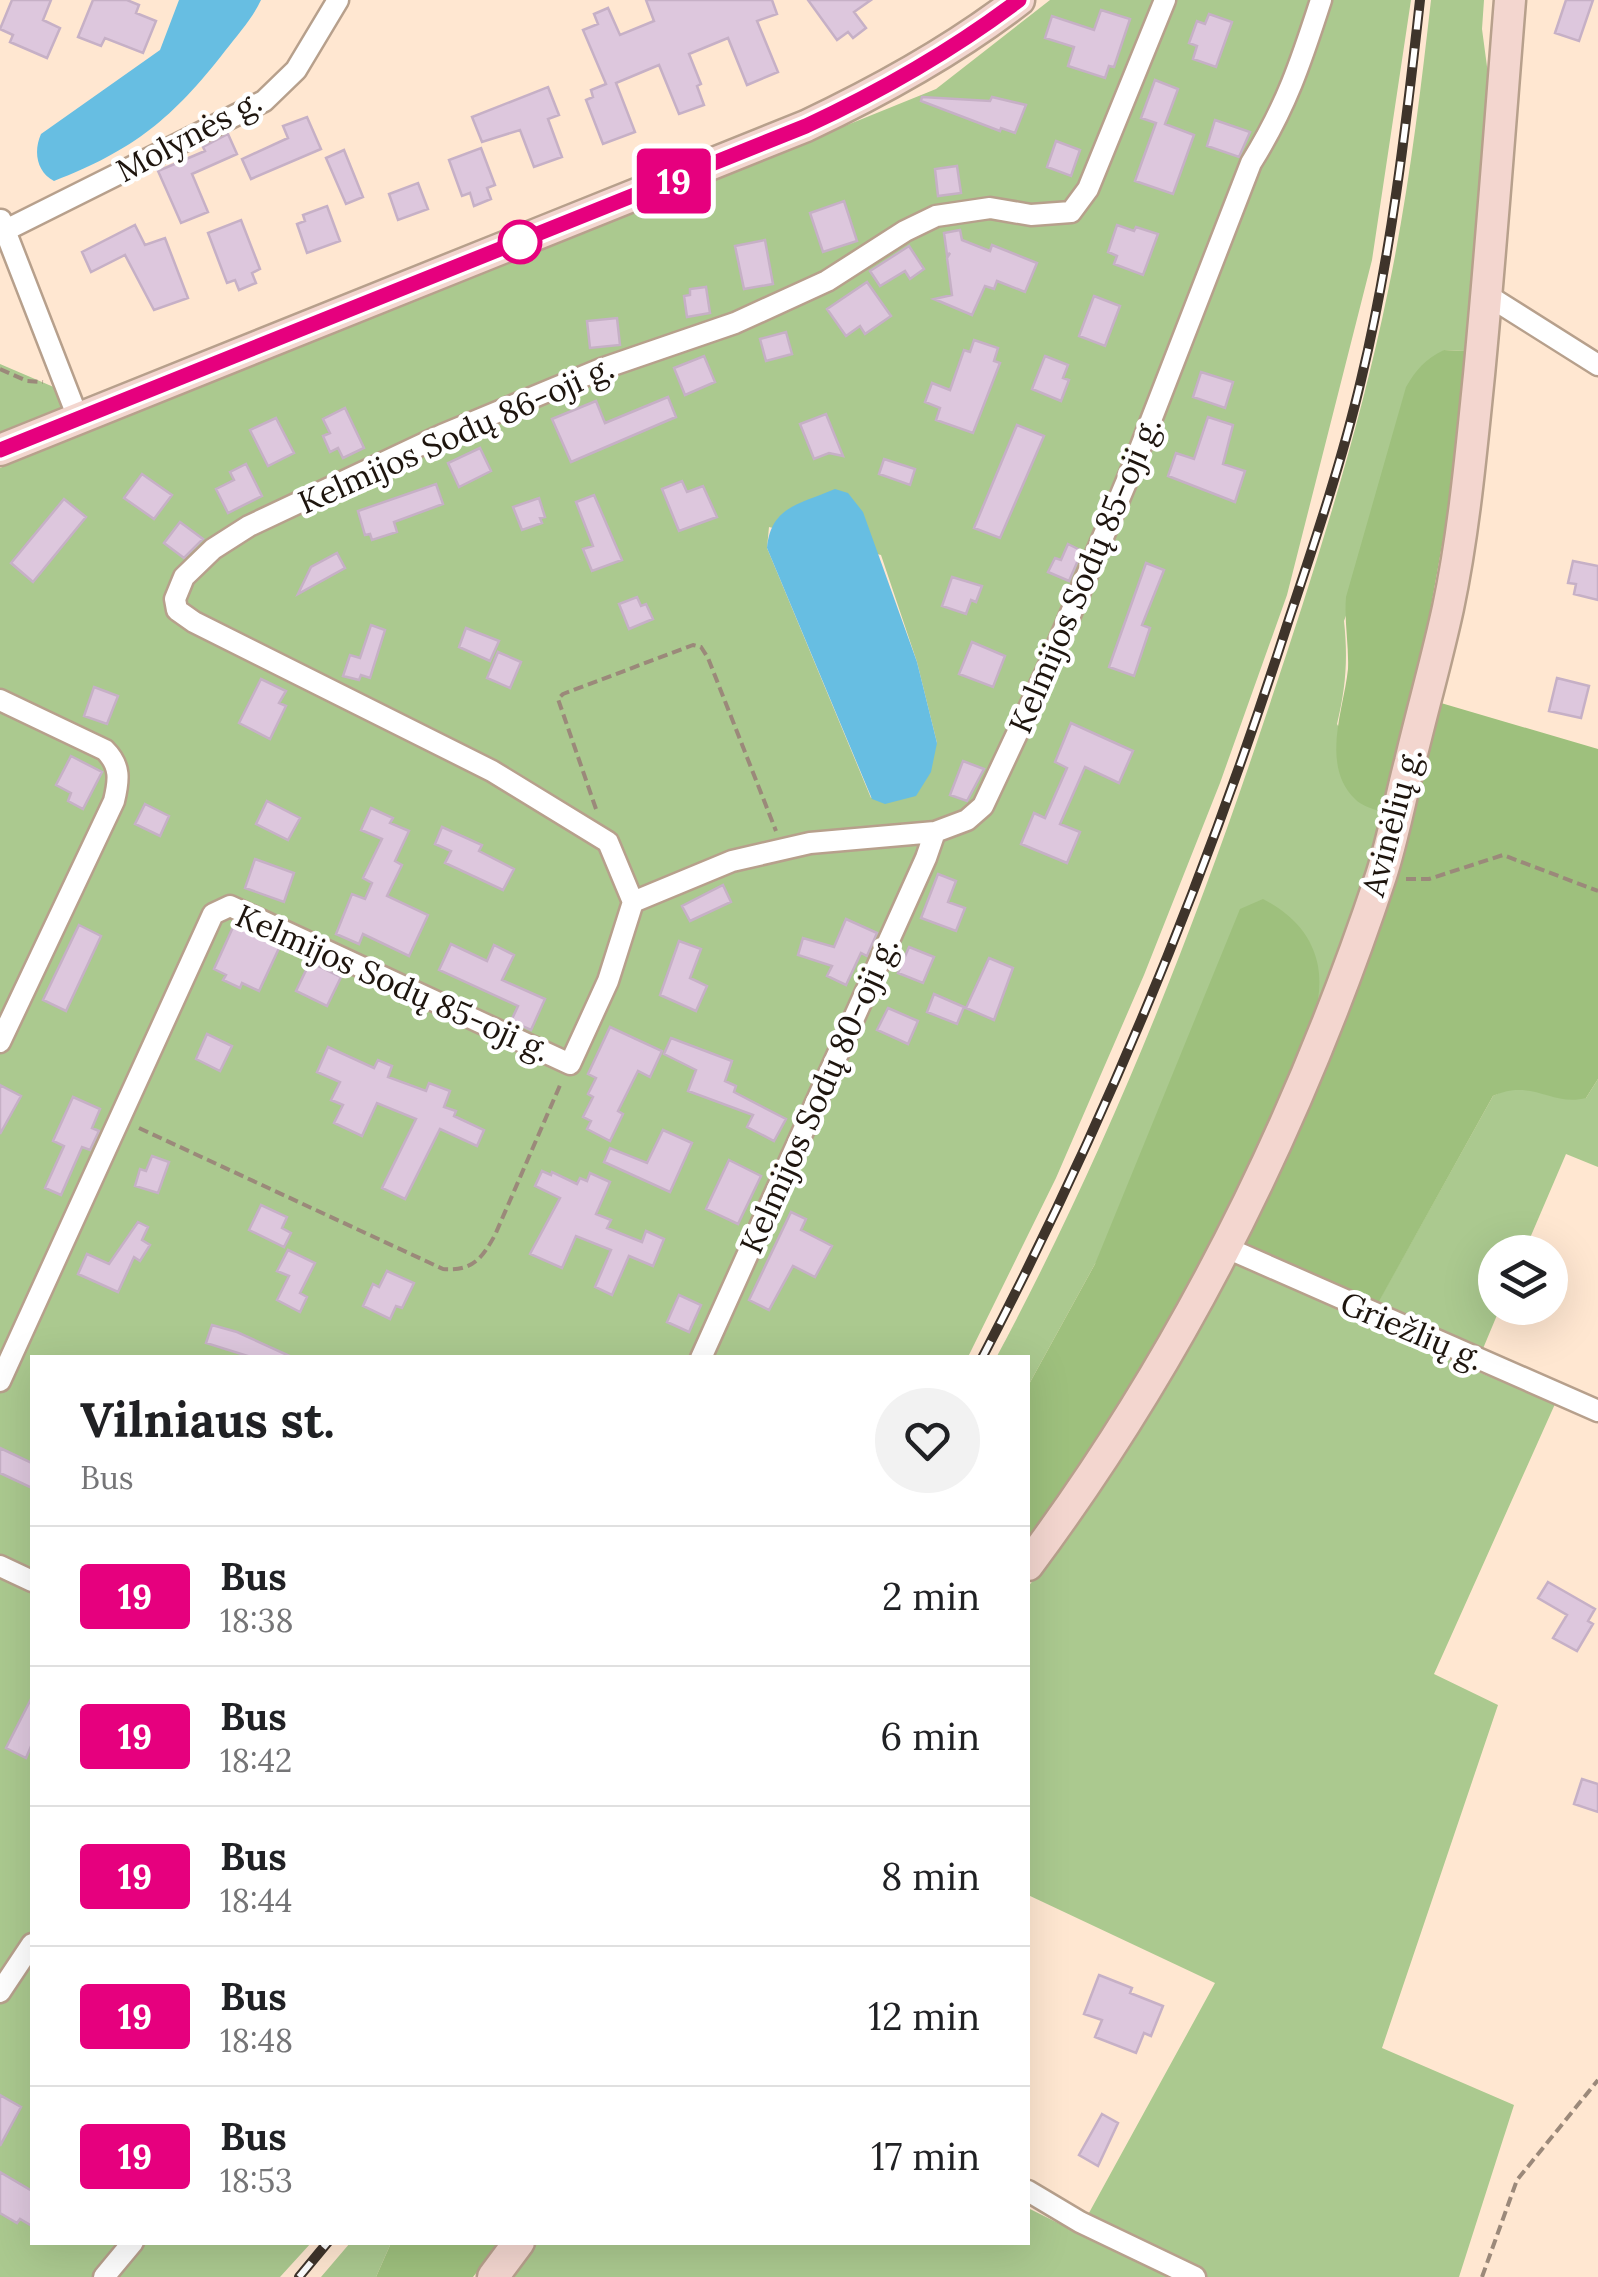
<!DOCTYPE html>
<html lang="en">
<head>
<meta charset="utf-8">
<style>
  :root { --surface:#fff; --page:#f2f2f2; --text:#202124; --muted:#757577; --line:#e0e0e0 }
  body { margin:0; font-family:Lora,serif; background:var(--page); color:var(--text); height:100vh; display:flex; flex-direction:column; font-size:38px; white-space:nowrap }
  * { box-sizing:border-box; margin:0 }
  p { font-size:32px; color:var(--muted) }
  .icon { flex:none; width:55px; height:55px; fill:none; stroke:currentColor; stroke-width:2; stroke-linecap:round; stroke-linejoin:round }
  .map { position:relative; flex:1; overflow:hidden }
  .sheet { position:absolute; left:30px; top:1355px; width:1000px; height:890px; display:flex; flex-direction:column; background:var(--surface); border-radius:0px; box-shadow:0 10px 40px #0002 }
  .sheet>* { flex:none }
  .badge { padding:0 20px; border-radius:8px; font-size:35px; line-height:65px }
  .buttons { position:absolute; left:1478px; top:1235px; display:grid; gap:20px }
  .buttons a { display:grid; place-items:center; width:90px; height:90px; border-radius:50%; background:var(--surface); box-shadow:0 10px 40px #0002; font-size:50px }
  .map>.badge { position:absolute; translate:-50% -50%; box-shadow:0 0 0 5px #fff }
  .round { display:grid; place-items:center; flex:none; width:105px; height:105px; border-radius:52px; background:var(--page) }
  .summary { display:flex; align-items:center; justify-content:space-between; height:170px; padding:0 50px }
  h1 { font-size:48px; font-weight:700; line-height:75px }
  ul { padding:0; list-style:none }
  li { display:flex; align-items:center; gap:30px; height:140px; padding:0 50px; border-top:2px solid var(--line) }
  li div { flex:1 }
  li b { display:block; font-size:38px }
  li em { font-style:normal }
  li .badge { min-width:110px; font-weight:700; text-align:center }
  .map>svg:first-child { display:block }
  .green { fill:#abc98f; fill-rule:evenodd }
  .forest { fill:#9ec07d }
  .water { fill:#67bee2 }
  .building { fill:#ddc7dd; stroke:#c6b0c6; stroke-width:2.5 }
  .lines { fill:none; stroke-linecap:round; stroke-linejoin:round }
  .minor-casing { stroke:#b7a08c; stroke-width:25 }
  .secondary-casing { stroke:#b7a08c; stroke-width:35 }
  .path { stroke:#9b897a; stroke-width:4; stroke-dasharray:10 5; stroke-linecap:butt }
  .minor { stroke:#fff; stroke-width:20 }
  .secondary { stroke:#f3d6cf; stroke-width:30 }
  .rail-casing { stroke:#3f342b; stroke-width:10 }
  .rail { stroke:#fff; stroke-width:6; stroke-dasharray:19; stroke-linecap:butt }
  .line-casing { stroke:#fff; stroke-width:22 }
  .line { stroke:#e6007e; stroke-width:15 }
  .stop-dot { fill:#fff; stroke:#e6007e; stroke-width:5 }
  .labels { text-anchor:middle; stroke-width:9; stroke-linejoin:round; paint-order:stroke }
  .street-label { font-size:32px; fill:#1e150e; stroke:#fff }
</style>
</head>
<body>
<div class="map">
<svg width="1598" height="2277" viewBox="0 0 1598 2277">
  <rect width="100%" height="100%" fill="#ffe7d1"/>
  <path class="green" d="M 1050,0 L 1411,0 L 1372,260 L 1287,595 L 1220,783 L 1144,975 L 1056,1178 L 968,1357 L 32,1358 L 32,2242 L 311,2243 L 280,2277 L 0,2277 L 0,468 L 936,89 ZM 769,527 L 881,555 L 917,662 L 937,743 L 871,798 L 767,548 Z
    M 1431,0 L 1484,0 L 1482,29 L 1490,89 L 1466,351 L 1444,350 L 1344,621 C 1348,658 1346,687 1337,724 L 1383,813 L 1356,909 L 1318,1009 L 1095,1264 L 1028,1386 L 1028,1358 L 996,1358 C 1103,1158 1188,947 1260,733 C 1309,588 1357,442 1388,291 C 1408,196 1420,97 1431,0 Z
    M 0,364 L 84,400 L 0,434 Z
    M 1598,1079 L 1598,1167 L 1566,1154 L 1524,1252 L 1495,1252 L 1495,1308 L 1500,1308 L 1474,1370 L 1555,1404 L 1434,1674 L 1498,1705 L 1382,2048 L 1514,2105 L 1459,2277 L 507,2277 L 533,2243 L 1028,2242 L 1028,2208 L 1078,2233 L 1215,1983 L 1028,1895 L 1028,1587 L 1056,1549 L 1243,1245 L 1377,1304 L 1493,1096 L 1511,1087 L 1586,1098 Z
    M 350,2243 L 391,2243 L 376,2277 L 321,2277 Z"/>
  <path class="forest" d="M 1444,350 L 1466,351 L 1446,523 L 1425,640 L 1383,813 C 1375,809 1361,806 1355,799 C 1320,765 1344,709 1348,669 C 1349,645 1344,622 1346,597 L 1406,387 C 1416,370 1425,359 1444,350 Z
    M 1441,703 L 1598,749 L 1598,1079 L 1586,1098 C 1552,1107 1532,1078 1493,1096 L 1377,1305 L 1243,1245 C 1268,1193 1294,1140 1318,1087 C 1371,963 1407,833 1441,703 Z
    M 1263,899 C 1290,913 1312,934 1318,966 C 1326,1011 1298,1056 1281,1096 C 1214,1253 1129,1407 1028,1545 L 1028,1386 L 1095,1264 L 1240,909 Z
    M 391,2243 L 392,2242 L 500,2243 L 473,2277 L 376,2277 Z"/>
  <path class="water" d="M 179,0 L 261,0 C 252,19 238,34 225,51 C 173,118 134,150 54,181 C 37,172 33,152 41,134 L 160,50 Z
    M 835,489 L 848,493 L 863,512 L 917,662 L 937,743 L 931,772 L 916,796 L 885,804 L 872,799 L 767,548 C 771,506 800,504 835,489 Z"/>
  <path class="building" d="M 12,0 L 51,0 L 43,20 L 60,28 L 47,58 L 10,42 L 13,35 L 0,29 Z
    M 93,0 L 127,0 L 139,5 L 136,13 L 156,21 L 143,53 L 105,38 L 101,46 L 78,37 Z
    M 646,0 L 772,0 L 777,14 L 757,21 L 778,72 L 747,85 L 728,38 L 689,54 L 701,84 L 697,86 L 704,105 L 679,114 L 659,65 L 616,83 L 635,132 L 603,144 L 586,100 L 593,97 L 591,90 L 606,84 L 583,30 L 598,24 L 594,14 L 608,8 L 620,35 L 654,21 Z
    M 808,0 L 871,0 L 854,12 L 866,28 L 853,38 L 848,32 L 837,40 Z
    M 1566,0 L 1593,0 L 1579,41 L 1555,33 Z
    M 1101,10 L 1130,19 L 1114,67 L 1109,66 L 1105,78 L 1068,66 L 1074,47 L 1045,38 L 1052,16 L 1094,30 Z
    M 1209,14 L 1232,22 L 1216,67 L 1193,59 L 1197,46 L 1189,43 L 1197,21 L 1205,24 Z
    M 1155,80 L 1178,89 L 1165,124 L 1194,135 L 1173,194 L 1135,181 L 1156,123 L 1141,118 Z
    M 548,87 L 559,115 L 548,119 L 562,157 L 534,167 L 520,130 L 482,142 L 472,117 Z
    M 922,97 L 990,101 L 992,97 L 1026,105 L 1015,133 L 1001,128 L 1000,131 L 921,101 Z
    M 307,117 L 321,149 L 251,179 L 242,159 L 288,138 L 283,126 Z
    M 1215,120 L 1250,132 L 1239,157 L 1207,146 Z
    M 228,134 L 237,154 L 192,174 L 208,212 L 181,223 L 158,171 L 205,151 L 203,147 Z
    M 1056,141 L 1080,150 L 1071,176 L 1047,167 Z
    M 481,148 L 495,185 L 487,188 L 491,199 L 474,206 L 470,193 L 462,196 L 449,160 Z
    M 344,150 L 363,197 L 346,204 L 326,158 Z
    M 957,166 L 961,193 L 938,196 L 935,169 Z
    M 418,183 L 428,209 L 398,220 L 389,194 Z
    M 844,201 L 857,241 L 823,252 L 810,213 Z
    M 327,206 L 340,241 L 307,253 L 297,224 L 305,221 L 303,215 Z
    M 241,220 L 260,269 L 252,273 L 256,283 L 239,290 L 235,280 L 227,283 L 208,233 Z
    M 135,225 L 145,245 L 165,238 L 188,298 L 154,310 L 125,255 L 91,272 L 82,252 Z
    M 1117,225 L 1134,231 L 1136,227 L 1158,234 L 1143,275 L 1114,264 L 1117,256 L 1108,252 Z
    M 960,230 L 962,240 L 990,251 L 992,245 L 1037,263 L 1025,292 L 997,281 L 994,289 L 985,286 L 972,315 L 934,299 L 952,295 L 947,258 L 950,253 L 947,255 L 944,233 Z
    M 765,240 L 773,284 L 744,289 L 735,246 Z
    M 909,246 L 924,269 L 910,279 L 905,271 L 880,286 L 870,271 Z
    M 867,282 L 891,316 L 865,334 L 860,326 L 846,336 L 827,309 Z
    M 706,287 L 710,313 L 687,317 L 684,296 L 690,295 L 690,289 Z
    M 1094,296 L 1120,306 L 1105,346 L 1079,336 Z
    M 617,318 L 620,345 L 590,348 L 587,321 Z
    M 786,332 L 792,354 L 766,361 L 760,339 Z
    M 974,340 L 998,348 L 994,361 L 1000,363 L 973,433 L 936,420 L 940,408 L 925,402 L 932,383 L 950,390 L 964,350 L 970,352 Z
    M 704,356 L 715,382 L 685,395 L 674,368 Z
    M 1045,356 L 1068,365 L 1063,378 L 1069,380 L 1061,401 L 1032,389 Z
    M 1201,372 L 1233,382 L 1225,408 L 1193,397 Z
    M 668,397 L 676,417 L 571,462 L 552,419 L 596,401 L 605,423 Z
    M 345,408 L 364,448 L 343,458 L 338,448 L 330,452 L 323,436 L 330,433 L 323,419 Z
    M 826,414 L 843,456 L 829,453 L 814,459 L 800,424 Z
    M 1208,417 L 1233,425 L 1223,464 L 1245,471 L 1235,502 L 1168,476 L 1176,453 L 1194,459 Z
    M 276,418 L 294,453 L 268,466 L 250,430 Z
    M 1017,425 L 1044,436 L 1000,538 L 974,528 Z
    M 480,448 L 491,471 L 459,487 L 448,463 Z
    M 884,459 L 915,469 L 910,485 L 879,474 Z
    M 246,464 L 262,496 L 228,513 L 216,489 L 234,480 L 230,472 Z
    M 142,474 L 172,495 L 154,519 L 124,498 Z
    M 682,481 L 687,492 L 703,486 L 717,517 L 679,531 L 662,489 Z
    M 436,484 L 443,504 L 394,522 L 397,532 L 372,540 L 370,534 L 365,535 L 358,511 Z
    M 594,495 L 622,560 L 592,571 L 583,549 L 593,546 L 576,502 Z
    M 539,498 L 545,517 L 540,518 L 542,523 L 522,530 L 513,507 Z
    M 64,499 L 86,517 L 33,582 L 11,563 Z
    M 180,522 L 203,539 L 184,558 L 164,543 Z
    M 1068,544 L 1082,551 L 1069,581 L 1048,572 L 1055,558 L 1061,560 Z
    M 337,553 L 345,568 L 298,594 L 311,567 Z
    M 1573,561 L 1598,566 L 1598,600 L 1574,594 L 1576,584 L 1568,583 Z
    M 1146,563 L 1164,570 L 1142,625 L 1150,628 L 1134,676 L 1109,667 Z
    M 952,577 L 982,586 L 976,602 L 971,600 L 966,614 L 942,606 Z
    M 637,597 L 641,606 L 646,604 L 653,619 L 629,629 L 619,604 Z
    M 371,625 L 385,630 L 370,678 L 361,675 L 359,680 L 343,676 L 350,655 L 360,658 Z
    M 466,628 L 499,641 L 490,661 L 459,647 Z
    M 972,642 L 1005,656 L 993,687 L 959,674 Z
    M 498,652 L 521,662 L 510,688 L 487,678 Z
    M 1557,678 L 1589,686 L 1581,718 L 1549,711 Z
    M 261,679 L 286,691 L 279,703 L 286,706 L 270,739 L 239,723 Z
    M 94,687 L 118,696 L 107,724 L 84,716 Z
    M 1071,723 L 1133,751 L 1119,783 L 1085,767 L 1060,824 L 1080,832 L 1067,863 L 1021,844 L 1034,813 L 1045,818 L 1067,768 L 1055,762 Z
    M 71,756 L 102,772 L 83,809 L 68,801 L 71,793 L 56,785 Z
    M 963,761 L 984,769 L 967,801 L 950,795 Z
    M 267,801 L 300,818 L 288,840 L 256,824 Z
    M 145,804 L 169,816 L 160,836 L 135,824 Z
    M 371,808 L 393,818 L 390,823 L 409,831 L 395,861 L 402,865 L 387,896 L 428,915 L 409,956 L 363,934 L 359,944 L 336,934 L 352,894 L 365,899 L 372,883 L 363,878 L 382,839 L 361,830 Z
    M 442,827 L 482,845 L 479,851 L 514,869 L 503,890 L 445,863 L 451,851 L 435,844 Z
    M 255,859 L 294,873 L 284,902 L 245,888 Z
    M 938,874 L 956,881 L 948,902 L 965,908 L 956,931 L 921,918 Z
    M 723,885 L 731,902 L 690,921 L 682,906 Z
    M 846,919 L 877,933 L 867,956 L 861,953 L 846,985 L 827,976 L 832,966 L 798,955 L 803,938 L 834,947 Z
    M 79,925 L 101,936 L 66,1011 L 43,1000 Z
    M 234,925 L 280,946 L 259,991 L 242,983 L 240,988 L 223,980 L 226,975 L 214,969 Z
    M 679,941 L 701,949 L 690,978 L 707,986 L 696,1011 L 660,995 Z
    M 451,944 L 487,961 L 494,945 L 514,955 L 502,980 L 545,999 L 531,1030 L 511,1021 L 518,1006 L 439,970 Z
    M 909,947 L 934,957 L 923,983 L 898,973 Z
    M 989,958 L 1013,968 L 994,1020 L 966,1008 Z
    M 310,962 L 341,977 L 327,1006 L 296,991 Z
    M 934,994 L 964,1007 L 957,1024 L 927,1012 Z
    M 888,1008 L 918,1021 L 908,1044 L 877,1030 Z
    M 610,1027 L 662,1051 L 650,1077 L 638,1071 L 618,1111 L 623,1114 L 610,1141 L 587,1129 L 591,1121 L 583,1117 L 593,1097 L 588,1094 L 596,1078 L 588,1074 Z
    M 207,1034 L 232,1046 L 220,1071 L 196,1059 Z
    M 671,1038 L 732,1061 L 725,1081 L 736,1086 L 734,1092 L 786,1119 L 774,1141 L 747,1127 L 753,1115 L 688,1091 L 696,1070 L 664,1054 Z
    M 328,1047 L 374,1068 L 378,1060 L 392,1066 L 388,1077 L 426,1091 L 429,1083 L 450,1091 L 444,1107 L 456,1111 L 454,1116 L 484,1130 L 477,1146 L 440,1129 L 405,1199 L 382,1188 L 416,1119 L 377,1103 L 362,1136 L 334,1123 L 343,1105 L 331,1100 L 340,1082 L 317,1072 Z
    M 0,1085 L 21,1096 L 0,1134 Z
    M 73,1097 L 100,1109 L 92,1128 L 99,1131 L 90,1150 L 82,1147 L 61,1195 L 45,1188 L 64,1146 L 53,1141 Z
    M 663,1130 L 692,1143 L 670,1192 L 604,1162 L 610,1148 L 647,1163 Z
    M 152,1156 L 169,1162 L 158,1193 L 135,1186 L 140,1169 L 146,1171 Z
    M 729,1160 L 761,1176 L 738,1224 L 706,1209 Z
    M 542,1171 L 551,1175 L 552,1172 L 577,1184 L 580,1178 L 587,1181 L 590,1173 L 610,1182 L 596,1214 L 611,1220 L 607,1228 L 642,1242 L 646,1231 L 664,1239 L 653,1266 L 629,1256 L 612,1295 L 595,1287 L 611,1250 L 576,1236 L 562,1268 L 530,1254 L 560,1198 L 535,1186 Z
    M 261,1205 L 287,1217 L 282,1228 L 291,1233 L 284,1247 L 249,1230 Z
    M 791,1212 L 806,1219 L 801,1230 L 832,1246 L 815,1277 L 793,1266 L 769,1310 L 749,1300 Z
    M 138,1222 L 148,1227 L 142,1240 L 150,1245 L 140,1261 L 134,1257 L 118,1292 L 78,1274 L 87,1254 L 109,1264 Z
    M 288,1250 L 315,1263 L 300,1293 L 307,1297 L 300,1312 L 277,1300 L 289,1276 L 277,1271 Z
    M 387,1271 L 414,1283 L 402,1308 L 396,1306 L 390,1319 L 363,1306 L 373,1284 L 379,1287 Z
    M 679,1295 L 701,1305 L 689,1332 L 667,1322 Z
    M 212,1325 L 237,1332 L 294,1358 L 254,1358 L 206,1343 Z
    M 0,1448 L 32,1463 L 32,1488 L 0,1473 Z
    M 1548,1582 L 1595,1609 L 1588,1621 L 1593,1624 L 1577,1651 L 1553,1638 L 1567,1615 L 1538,1598 Z
    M 32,1697 L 32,1744 L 26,1758 L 6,1748 Z
    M 1582,1779 L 1598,1784 L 1598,1812 L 1574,1804 Z
    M 1099,1975 L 1132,1988 L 1130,1993 L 1163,2006 L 1151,2036 L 1144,2033 L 1136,2053 L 1095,2037 L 1102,2020 L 1084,2014 Z
    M 0,2095 L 21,2107 L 0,2146 Z
    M 1102,2114 L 1118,2123 L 1098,2166 L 1079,2155 Z
    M 0,2172 L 32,2191 L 32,2226 L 20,2219 L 17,2223 L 0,2213 Z"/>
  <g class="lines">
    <g class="minor-casing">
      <path id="minor" d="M 1,220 L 78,418
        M 4,231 L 264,101 L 296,70 L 338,0
        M 1487,295 L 1598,365
        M 0,700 L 105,750 C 121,766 119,780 114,801 L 0,1042
        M 633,902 L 608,842 L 492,771 L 194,622 L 177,610 L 175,599 L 184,577 L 213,549 L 249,526 L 442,435 L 601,369 L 735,323 L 827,281 L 905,231 L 936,216 L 990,208 L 1031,215 L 1071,212 L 1088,189 L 1165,0
        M 1227,1248 L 1598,1411
        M 701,1358 L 926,858 L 935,832
        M 0,1381 L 213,914 L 230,906 L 570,1064 L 608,981 L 633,902 L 732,861 L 810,843 L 935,832 L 967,820 L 983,806 L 1046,672 L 1136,459 L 1251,163 C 1286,107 1301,62 1321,0
        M 0,1566 L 32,1581
        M 0,1992 L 32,1944
        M 1028,2191 L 1080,2222 L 1195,2277
        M 104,2277 L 133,2242"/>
    </g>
    <g class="secondary-casing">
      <path id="secondary" d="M 0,450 L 806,126 C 880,91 953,51 1019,0
        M 1028,1565 C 1183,1357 1299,1122 1381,876 C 1393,839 1400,800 1410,762 C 1422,711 1437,659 1448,608 C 1464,532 1471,453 1479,375 C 1491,250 1500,125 1510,0
        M 493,2277 L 519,2242"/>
    </g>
    <path class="path" d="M 0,369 L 27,381 L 43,382
      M 596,809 L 558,699 L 563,694 L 693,645 L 701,647 L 708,658 L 776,831
      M 1406,879 L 1429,879 L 1503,855 L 1598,891
      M 139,1128 L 443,1269 C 472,1271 481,1260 495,1235 L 561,1083
      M 1482,2277 L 1517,2180 L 1598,2080"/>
    <use href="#minor" class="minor"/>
    <use href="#secondary" class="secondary"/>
    <g class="rail-casing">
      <path id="rail" d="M 982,1358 C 1106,1121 1208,873 1289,619 C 1315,541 1342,461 1361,380 C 1391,256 1406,127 1420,0
        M 299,2277 L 328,2242"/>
    </g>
    <use href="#rail" class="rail"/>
  </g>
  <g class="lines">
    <g class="line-casing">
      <path id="line" d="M 0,450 L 806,126 C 881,91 953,50 1019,0"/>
    </g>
    <use href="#line" class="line"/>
  </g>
  <circle class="stop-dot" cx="520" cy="242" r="20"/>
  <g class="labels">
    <g class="street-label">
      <text transform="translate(189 136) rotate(-28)" y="11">Molynės g.</text>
      <text transform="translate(456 435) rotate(-24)" y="11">Kelmijos Sodų 86-oji g.</text>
      <text transform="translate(1085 575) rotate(-67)" y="11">Kelmijos Sodų 85-oji g.</text>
      <text transform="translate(1392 822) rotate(-75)" y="11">Avinėlių g.</text>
      <text transform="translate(393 983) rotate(24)" y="11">Kelmijos Sodų 85-oji g.</text>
      <text transform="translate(819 1095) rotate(-66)" y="11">Kelmijos Sodų 80-oji g.</text>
      <text transform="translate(1412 1331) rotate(23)" y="11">Griežlių g.</text>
    </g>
  </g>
</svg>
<div class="buttons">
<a><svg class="icon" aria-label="layers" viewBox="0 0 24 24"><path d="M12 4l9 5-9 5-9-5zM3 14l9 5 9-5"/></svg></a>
</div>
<b class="badge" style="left:674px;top:181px;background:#e6007e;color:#fff">19</b>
<section class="sheet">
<div class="summary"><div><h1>Vilniaus st.</h1><p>Bus</p></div><a class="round"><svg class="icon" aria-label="heart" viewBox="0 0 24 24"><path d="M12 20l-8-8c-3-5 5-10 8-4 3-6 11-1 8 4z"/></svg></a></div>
<ul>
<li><span class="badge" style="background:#e6007e;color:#fff">19</span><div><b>Bus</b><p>18:38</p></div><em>2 min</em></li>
<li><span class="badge" style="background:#e6007e;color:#fff">19</span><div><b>Bus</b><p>18:42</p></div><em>6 min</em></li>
<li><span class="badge" style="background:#e6007e;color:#fff">19</span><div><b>Bus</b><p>18:44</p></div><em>8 min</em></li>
<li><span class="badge" style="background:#e6007e;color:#fff">19</span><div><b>Bus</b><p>18:48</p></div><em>12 min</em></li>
<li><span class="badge" style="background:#e6007e;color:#fff">19</span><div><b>Bus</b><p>18:53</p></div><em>17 min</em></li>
</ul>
</section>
</div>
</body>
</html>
